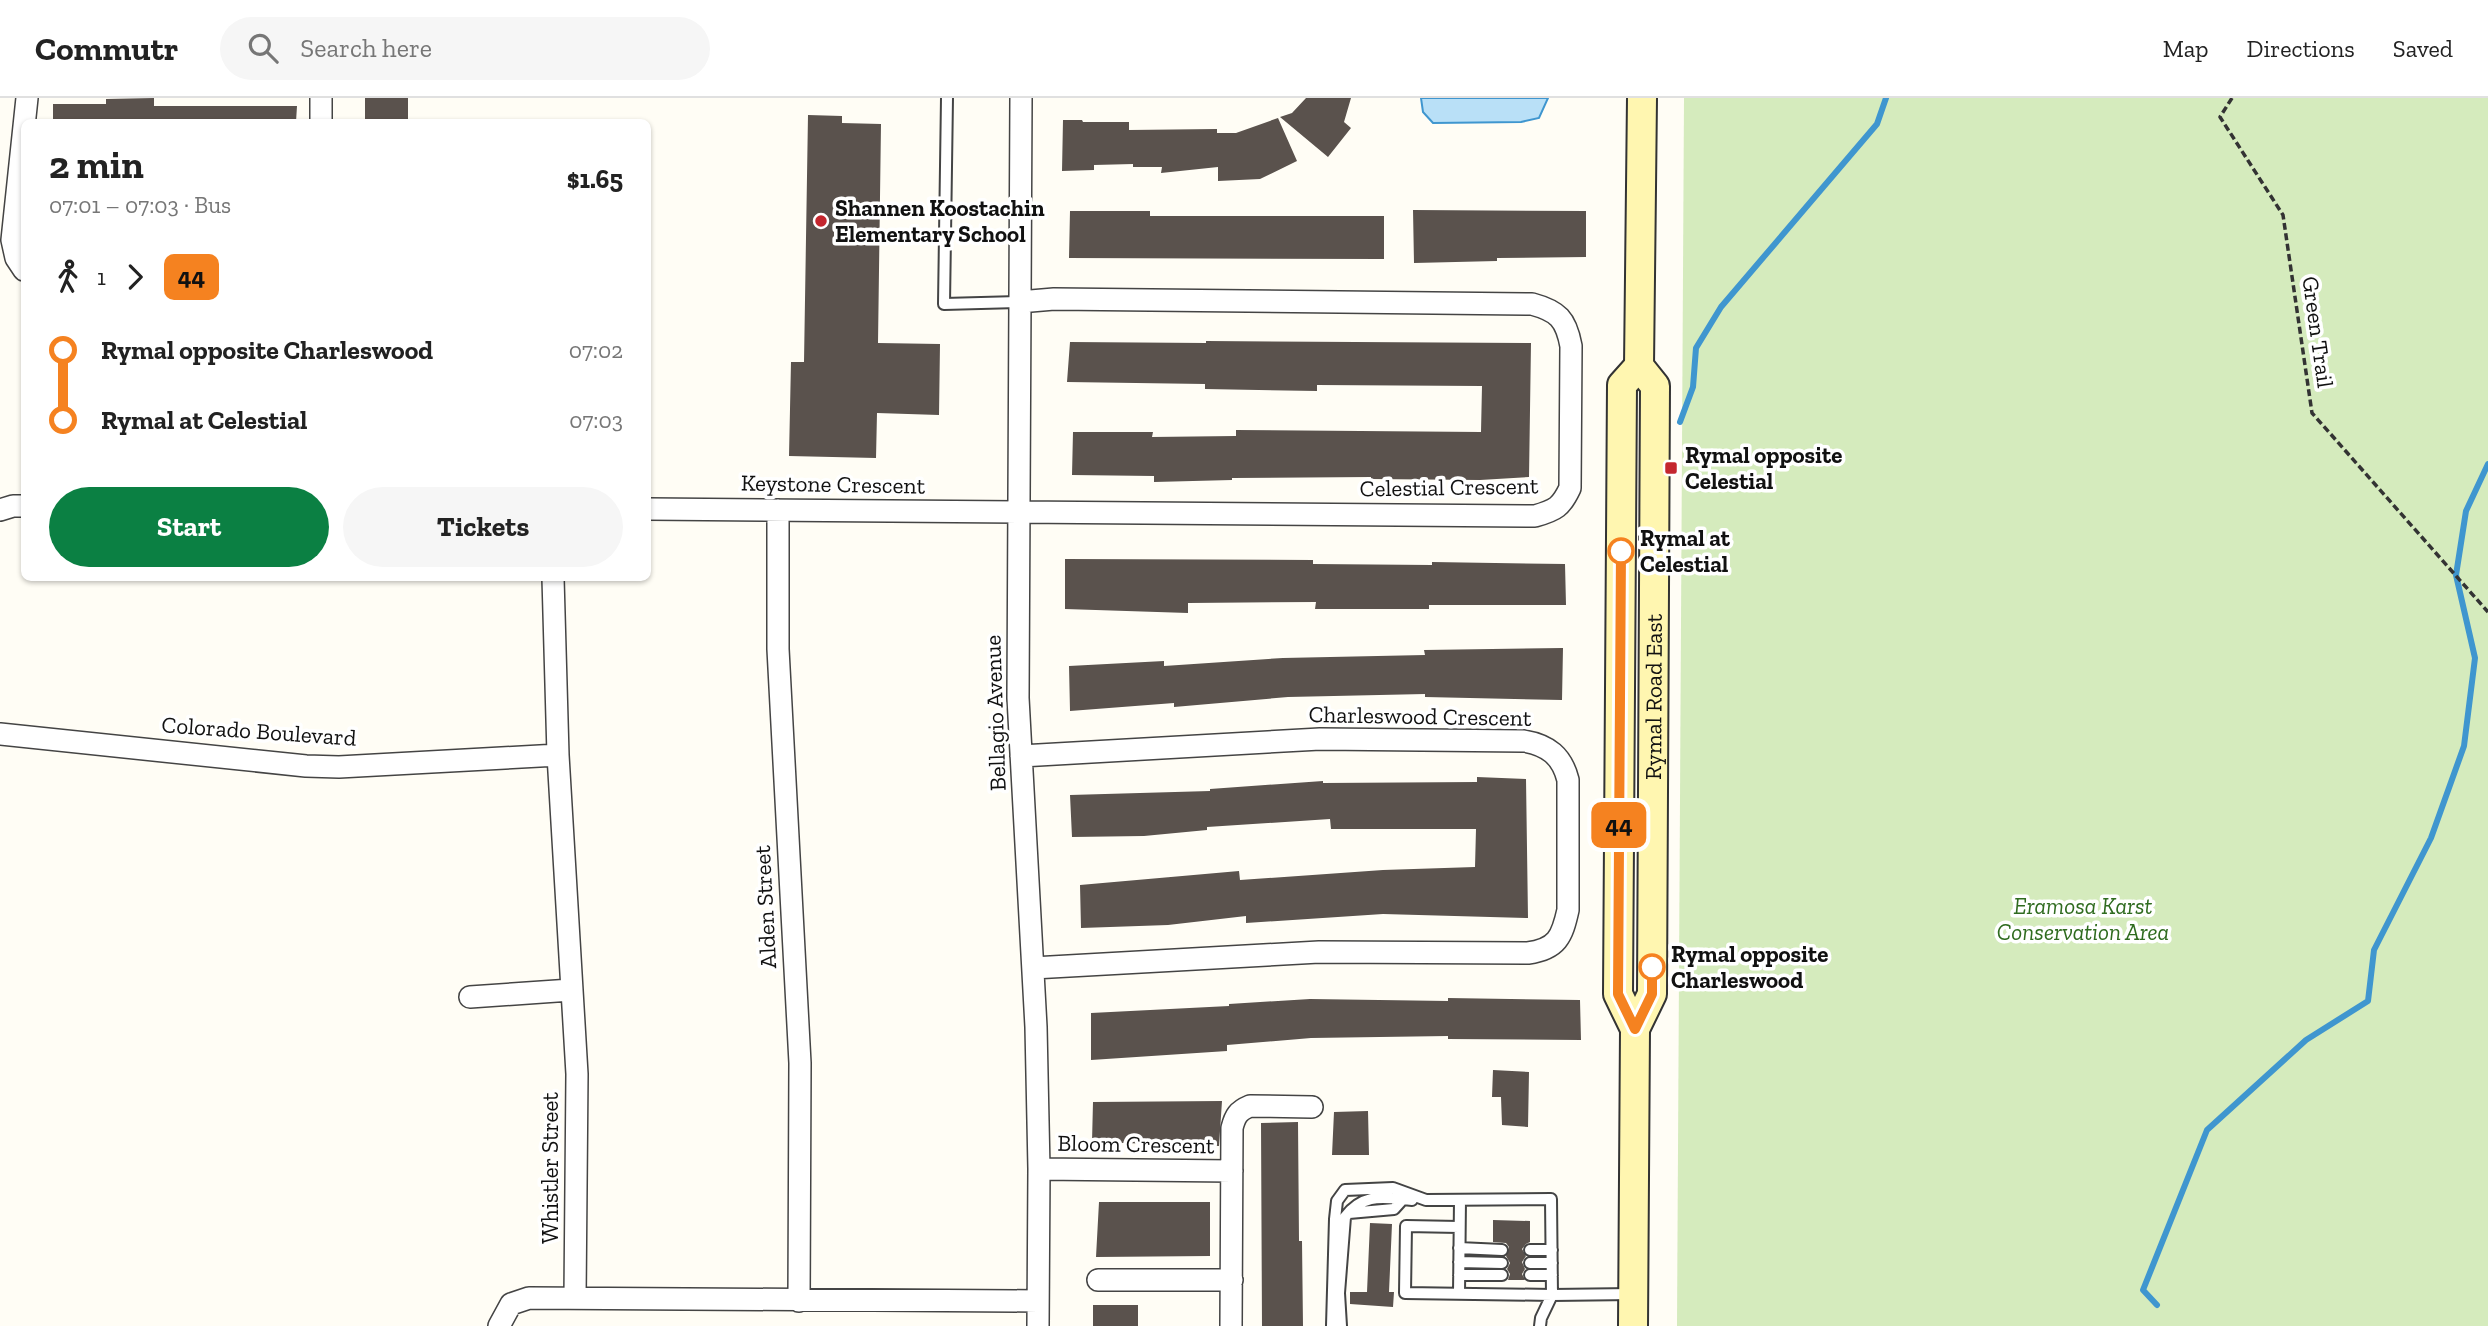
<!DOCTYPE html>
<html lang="en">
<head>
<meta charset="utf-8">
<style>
  :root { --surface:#fff; --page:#f6f6f6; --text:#222; --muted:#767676; --line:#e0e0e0; --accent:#0b8043 }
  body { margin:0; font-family:"Zilla Slab",serif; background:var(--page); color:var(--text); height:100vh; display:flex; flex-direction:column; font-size:26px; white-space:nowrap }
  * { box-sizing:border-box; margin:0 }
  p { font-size:23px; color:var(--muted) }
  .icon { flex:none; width:38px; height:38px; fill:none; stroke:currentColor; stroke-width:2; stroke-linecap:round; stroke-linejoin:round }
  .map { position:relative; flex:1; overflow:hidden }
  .sheet { position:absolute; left:21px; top:21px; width:630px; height:462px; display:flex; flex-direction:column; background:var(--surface); border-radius:10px; box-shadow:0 2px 5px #0004 }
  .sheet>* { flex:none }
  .badge { padding:0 14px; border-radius:10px; font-size:24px; line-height:46px }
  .map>.badge { position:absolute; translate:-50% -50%; box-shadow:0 0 0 4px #fff }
  .legs { display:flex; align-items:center; gap:10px; height:77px; padding:0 28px; font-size:23px }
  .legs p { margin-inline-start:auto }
  .headline { display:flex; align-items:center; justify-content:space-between; height:119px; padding:0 28px }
  h1 { font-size:38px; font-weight:700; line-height:52px }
  .cta { display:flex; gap:14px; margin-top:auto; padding:14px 28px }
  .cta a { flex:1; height:80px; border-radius:42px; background:var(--accent); color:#fff; font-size:28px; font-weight:700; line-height:80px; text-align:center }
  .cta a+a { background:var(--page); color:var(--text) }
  ul { padding:0 28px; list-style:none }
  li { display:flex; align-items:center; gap:24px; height:70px; font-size:26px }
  li i { display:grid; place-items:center; width:10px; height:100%; margin:0 9px; background:currentColor }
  li i::after { content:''; width:18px; height:18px; margin:-9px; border:5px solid; border-radius:50%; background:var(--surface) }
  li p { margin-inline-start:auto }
  li:first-child i { background:linear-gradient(#0000 50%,currentColor 0) }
  li:last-child i { background:linear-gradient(currentColor 50%,#0000 0) }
  header { display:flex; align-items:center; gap:42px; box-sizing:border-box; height:98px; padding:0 35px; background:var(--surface); border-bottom:2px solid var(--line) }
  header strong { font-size:33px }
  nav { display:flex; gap:38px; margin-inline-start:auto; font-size:24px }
  .search { width:490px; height:63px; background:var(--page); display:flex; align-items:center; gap:18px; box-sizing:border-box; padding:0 24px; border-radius:38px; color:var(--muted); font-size:26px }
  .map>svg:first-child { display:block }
  .green { fill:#d5ebbd }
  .water { fill:#b9e0f7; stroke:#3f96cf; stroke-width:2 }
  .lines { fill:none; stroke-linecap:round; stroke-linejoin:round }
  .stream { stroke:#3f96cf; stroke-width:6 }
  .building { fill:#5a524d }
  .lane-casing { stroke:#444; stroke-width:14 }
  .street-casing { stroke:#444; stroke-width:24 }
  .secondary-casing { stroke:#333; stroke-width:32 }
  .path { stroke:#333; stroke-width:3.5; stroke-dasharray:7 3.5; stroke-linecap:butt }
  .lane { stroke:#fff; stroke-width:10 }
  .street { stroke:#fff; stroke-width:21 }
  .secondary { stroke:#fff6b0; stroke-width:28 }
  .line-1-casing { stroke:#fff; stroke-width:16 }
  .line-1 { stroke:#f58220; stroke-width:10 }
  .poi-dot { fill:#c4262e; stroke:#fff; stroke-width:2.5 }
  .stop-1-dot { fill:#fff; stroke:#f58220; stroke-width:3.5 }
  .labels { text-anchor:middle; stroke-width:7; stroke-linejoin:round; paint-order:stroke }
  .poi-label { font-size:23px; font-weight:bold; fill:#111; stroke:#fff; text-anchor:start }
  .street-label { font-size:23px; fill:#111; stroke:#fff }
  .stop-label { font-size:23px; font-weight:bold; fill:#111; stroke:#fff; text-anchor:start }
  .park-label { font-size:23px; font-style:italic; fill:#2f6b1f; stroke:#fff }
</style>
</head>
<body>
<header>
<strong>Commutr</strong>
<div class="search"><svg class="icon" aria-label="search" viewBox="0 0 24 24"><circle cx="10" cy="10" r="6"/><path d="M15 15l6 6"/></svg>Search here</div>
<nav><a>Map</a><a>Directions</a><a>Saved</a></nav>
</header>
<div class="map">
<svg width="2488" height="1228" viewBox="0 0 2488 1228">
  <rect width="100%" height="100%" fill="#fffdf5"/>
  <path class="green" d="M 1684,0 L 2488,0 L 2488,1228 L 1677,1228 Z"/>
  <path class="water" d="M 1421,0 L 1548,0 L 1539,20 L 1521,24 L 1433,25 L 1423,14 Z"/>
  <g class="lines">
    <path class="stream" d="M 1680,324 L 1693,289 L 1696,250 L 1721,209 L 1877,26 L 1886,0
      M 2157,1207 L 2143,1192 L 2207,1032 L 2306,942 L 2368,903 L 2374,852 L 2431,740 L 2464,648 L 2475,560 L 2456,477 L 2466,413 L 2488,366"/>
  </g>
  <path class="building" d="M 154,0 L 154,8 L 297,8 L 296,24 L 53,24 L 53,6 L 106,6 L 106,1 Z
    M 365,0 L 408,0 L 408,24 L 365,24 Z
    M 1306,0 L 1351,0 L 1344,24 L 1351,30 L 1328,59 L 1280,19 L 1292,15 Z
    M 808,17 L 842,18 L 842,25 L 881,26 L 878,245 L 940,246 L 939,317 L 877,315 L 876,360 L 789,358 L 791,264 L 804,264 Z
    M 1278,20 L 1297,63 L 1260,81 L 1218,83 L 1218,69 L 1161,75 L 1162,69 L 1133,69 L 1133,66 L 1094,67 L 1094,72 L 1062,73 L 1063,22 L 1082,22 L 1083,24 L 1129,24 L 1129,32 L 1217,31 L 1217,35 L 1236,35 Z
    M 1413,112 L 1586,113 L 1586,159 L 1497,160 L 1497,163 L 1414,165 Z
    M 1070,113 L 1150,113 L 1150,118 L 1384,118 L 1384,161 L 1069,160 Z
    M 1206,243 L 1531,245 L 1529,379 L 1480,382 L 1371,381 L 1371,379 L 1232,380 L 1232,382 L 1154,384 L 1154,378 L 1072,377 L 1073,334 L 1153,334 L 1152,339 L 1236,338 L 1236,332 L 1481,334 L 1482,288 L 1317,287 L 1317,293 L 1205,291 L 1205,286 L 1067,284 L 1070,244 L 1206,245 Z
    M 1065,461 L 1313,462 L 1313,466 L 1432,467 L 1432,464 L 1565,466 L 1566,507 L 1429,507 L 1429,511 L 1315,511 L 1316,504 L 1188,505 L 1188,515 L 1065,511 Z
    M 1563,550 L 1562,602 L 1425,599 L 1425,596 L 1288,599 L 1174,609 L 1174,605 L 1070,613 L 1069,568 L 1164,563 L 1164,568 L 1283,560 L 1425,557 L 1424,552 Z
    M 1477,679 L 1526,681 L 1528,820 L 1383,816 L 1246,825 L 1246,818 L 1168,827 L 1081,830 L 1080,787 L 1239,773 L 1240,782 L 1383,772 L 1475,769 L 1476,731 L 1331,731 L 1330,721 L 1207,729 L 1207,732 L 1144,738 L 1072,739 L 1070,697 L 1210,693 L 1210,691 L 1323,683 L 1323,685 L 1477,684 Z
    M 1448,900 L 1580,902 L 1581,942 L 1448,941 L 1448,938 L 1311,940 L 1227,947 L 1227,953 L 1091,962 L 1091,915 L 1229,908 L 1229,906 L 1310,901 L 1448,903 Z
    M 1493,972 L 1529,974 L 1528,1029 L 1502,1027 L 1501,999 L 1492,999 Z
    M 1222,1003 L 1219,1048 L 1092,1044 L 1093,1004 Z
    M 1368,1013 L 1369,1057 L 1332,1057 L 1334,1014 Z
    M 1298,1024 L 1299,1143 L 1302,1143 L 1303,1228 L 1262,1228 L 1261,1025 Z
    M 1099,1104 L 1210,1104 L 1210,1158 L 1096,1159 Z
    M 1493,1122 L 1530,1123 L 1530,1144 L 1526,1146 L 1522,1151 L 1526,1158 L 1522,1164 L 1525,1171 L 1522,1176 L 1525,1182 L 1508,1182 L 1510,1176 L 1507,1171 L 1510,1165 L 1506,1158 L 1509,1149 L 1506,1145 L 1493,1144 Z
    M 1370,1125 L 1392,1126 L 1389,1194 L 1394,1194 L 1393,1209 L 1350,1206 L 1350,1194 L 1367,1194 Z
    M 1093,1207 L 1138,1207 L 1138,1228 L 1093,1228 Z"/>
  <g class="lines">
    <g class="lane-casing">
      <path id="lane" d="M 947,0 L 944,206 L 1019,204
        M 1349,1115 L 1394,1111 L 1403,1101
        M 1459,1150 L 1502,1152
        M 1530,1152 L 1552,1152
        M 1459,1164 L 1502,1165
        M 1530,1165 L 1552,1165
        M 1459,1177 L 1502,1177
        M 1530,1177 L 1552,1177
        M 1459,1196 L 1460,1102
        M 1332,1228 L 1335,1121 L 1337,1103 L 1345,1092 L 1393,1090 L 1426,1102 L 1551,1101 L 1552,1197 L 1405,1195 L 1406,1128 L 1459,1129
        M 1341,1228 L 1339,1195 L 1345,1119 C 1364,1094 1384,1100 1412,1102
        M 1540,1228 L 1541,1220 L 1552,1197 L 1633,1196"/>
    </g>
    <g class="street-casing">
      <path id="street" d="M 1021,0 L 1018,600 L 1036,929 L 1039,1071 L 1038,1228
        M 321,24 L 321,0
        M 24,172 L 16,160 L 12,142 L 27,0
        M 648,411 L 1535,418 C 1556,412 1561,409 1570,390 L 1571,248 C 1566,221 1558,213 1532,206 L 1054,201 L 1019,204
        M 0,412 L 13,408 L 24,408
        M 778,412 L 778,551 L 800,965 L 799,1203
        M 553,480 L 558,657 L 577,976 L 575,1200
        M 0,636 L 306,668 L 339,669 L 558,657
        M 1021,658 L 1320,641 L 1524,643 C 1548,647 1562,658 1568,682 L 1568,812 C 1562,839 1557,851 1528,855 L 1319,854 L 1033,870
        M 470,899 L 571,892
        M 1039,1071 L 1232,1073
        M 1098,1182 L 1232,1182
        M 499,1228 L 511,1206 L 529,1200 L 1038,1203
        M 1231,1228 L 1232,1030 C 1235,1018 1238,1013 1250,1008 L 1312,1009"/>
    </g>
    <g class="secondary-casing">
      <g id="secondary">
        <path id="s1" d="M 1635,931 L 1652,896 L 1655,288 L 1639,268 L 1642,0"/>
        <path d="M 1633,1228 L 1635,931 L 1618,896 L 1622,287 L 1639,268"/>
      </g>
    </g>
    <path class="path" d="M 2232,0 L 2220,19 L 2283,117 L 2312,315 L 2488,514"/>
    <use href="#lane" class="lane"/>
    <use href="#street" class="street"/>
    <use href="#secondary" class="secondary"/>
  </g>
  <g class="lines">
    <g class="line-1-casing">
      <path id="line-1" d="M 1621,453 L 1618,896 L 1635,931 L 1652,896 L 1652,869"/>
    </g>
    <use href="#line-1" class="line-1"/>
  </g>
  <g class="poi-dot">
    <circle cx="821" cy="123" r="7"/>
    <rect x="1664" y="363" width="14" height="14" rx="3.5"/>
  </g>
  <g class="stop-1-dot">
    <circle cx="1621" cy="453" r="12"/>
    <circle cx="1652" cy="869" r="12"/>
  </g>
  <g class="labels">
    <g class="poi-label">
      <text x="835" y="118">Shannen Koostachin<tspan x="835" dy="26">Elementary School</tspan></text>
      <text x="1685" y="365">Rymal opposite<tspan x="1685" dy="26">Celestial</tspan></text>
    </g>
    <g class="street-label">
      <text transform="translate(2318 234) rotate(82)" y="8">Green Trail</text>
      <text transform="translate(833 386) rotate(1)" y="8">Keystone Crescent</text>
      <text transform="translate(1449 389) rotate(-1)" y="8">Celestial Crescent</text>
      <text dy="8" stroke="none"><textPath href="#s1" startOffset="336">Rymal Road East</textPath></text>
      <text transform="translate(995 615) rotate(-92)" y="8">Bellagio Avenue</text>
      <text transform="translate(1420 618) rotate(1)" y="8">Charleswood Crescent</text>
      <text transform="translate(259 633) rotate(4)" y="8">Colorado Boulevard</text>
      <text transform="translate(765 809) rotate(-93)" y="8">Alden Street</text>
      <text transform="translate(1136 1046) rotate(1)" y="8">Bloom Crescent</text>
      <text transform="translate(550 1070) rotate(-90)" y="8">Whistler Street</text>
    </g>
    <g class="stop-label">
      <text x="1640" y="448">Rymal at<tspan x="1640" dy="26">Celestial</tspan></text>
      <text x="1671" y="864">Rymal opposite<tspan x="1671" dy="26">Charleswood</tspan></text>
    </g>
    <g class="park-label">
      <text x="2083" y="816">Eramosa Karst<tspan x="2083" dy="26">Conservation Area</tspan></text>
    </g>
  </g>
</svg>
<b class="badge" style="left:1619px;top:727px;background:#f58220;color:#111">44</b>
<section class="sheet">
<div class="headline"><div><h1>2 min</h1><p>07:01 – 07:03 · Bus</p></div><b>$1.65</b></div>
<div class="legs"><svg class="icon" aria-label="walk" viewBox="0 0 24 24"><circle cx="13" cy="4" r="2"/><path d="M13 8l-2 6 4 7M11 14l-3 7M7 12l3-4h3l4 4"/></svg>1<svg class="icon" aria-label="forward" viewBox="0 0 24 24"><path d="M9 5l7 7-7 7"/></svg><b class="badge" style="background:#f58220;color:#111">44</b></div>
<ul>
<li><i style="color:#f58220"></i><b>Rymal opposite Charleswood</b><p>07:02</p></li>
<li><i style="color:#f58220"></i><b>Rymal at Celestial</b><p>07:03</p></li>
</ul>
<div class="cta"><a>Start</a><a>Tickets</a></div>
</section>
</div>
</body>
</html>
